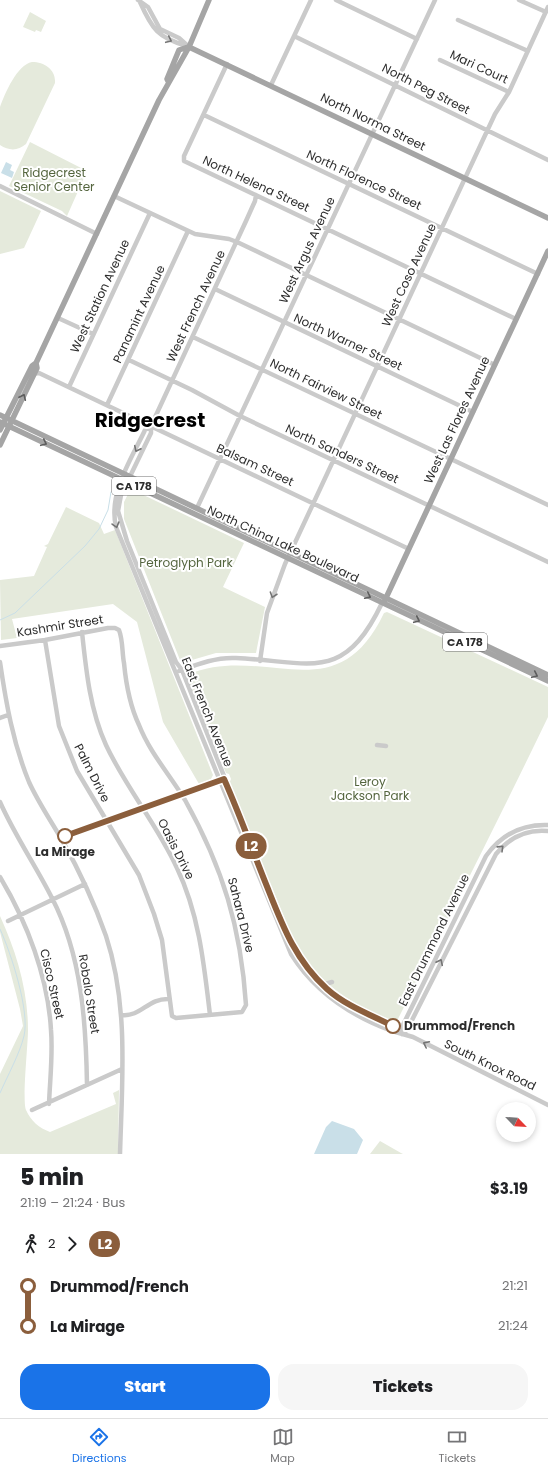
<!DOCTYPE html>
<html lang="en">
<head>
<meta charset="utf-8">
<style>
  :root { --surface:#fff; --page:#f6f6f6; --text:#202124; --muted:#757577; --line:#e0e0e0; --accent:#1a73e8 }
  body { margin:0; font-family:Poppins,sans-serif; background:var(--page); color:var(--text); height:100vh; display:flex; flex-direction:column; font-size:15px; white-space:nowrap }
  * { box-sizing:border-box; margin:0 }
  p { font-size:13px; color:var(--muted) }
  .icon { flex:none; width:22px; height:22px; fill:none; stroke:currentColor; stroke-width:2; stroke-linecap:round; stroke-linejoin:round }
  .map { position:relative; height:1154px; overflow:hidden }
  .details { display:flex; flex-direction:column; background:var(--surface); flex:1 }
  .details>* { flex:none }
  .badge { padding:0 8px; border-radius:13px; font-size:14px; line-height:26px }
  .needle { width:26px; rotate:115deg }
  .buttons { position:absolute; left:496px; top:1102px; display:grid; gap:8px }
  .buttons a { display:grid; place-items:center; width:40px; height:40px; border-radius:50%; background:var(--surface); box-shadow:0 2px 6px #0003; font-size:20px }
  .map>.badge { position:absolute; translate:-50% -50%; box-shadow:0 0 0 2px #fff }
  .legs { display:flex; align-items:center; gap:6px; height:44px; padding:0 20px; font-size:13px }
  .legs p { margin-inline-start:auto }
  .overview { display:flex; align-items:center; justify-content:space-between; height:68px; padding:0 20px }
  h1 { font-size:22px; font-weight:800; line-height:30px }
  .button { display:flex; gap:8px; margin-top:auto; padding:8px 20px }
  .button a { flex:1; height:46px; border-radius:16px; background:var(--accent); color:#fff; font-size:16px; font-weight:800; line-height:46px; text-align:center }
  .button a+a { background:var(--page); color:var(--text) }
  ul { padding:0 20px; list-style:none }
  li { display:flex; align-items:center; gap:14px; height:40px; font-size:15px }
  li i { display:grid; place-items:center; width:6px; height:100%; margin:0 5px; background:currentColor }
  li i::after { content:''; width:10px; height:10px; margin:-5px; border:3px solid; border-radius:50%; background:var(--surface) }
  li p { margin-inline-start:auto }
  li:first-child i { background:linear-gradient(#0000 50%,currentColor 0) }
  li:last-child i { background:linear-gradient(currentColor 50%,#0000 0) }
  .menu { display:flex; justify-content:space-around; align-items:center; height:56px; border-top:1px solid var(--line); background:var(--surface); font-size:11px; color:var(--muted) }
  .menu a { display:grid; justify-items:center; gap:2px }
  .menu .on { color:var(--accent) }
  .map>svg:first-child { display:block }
  .green { fill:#e5eadc }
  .water { fill:#c9dfe8 }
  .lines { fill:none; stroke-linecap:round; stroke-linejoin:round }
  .stream { stroke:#c9dfe8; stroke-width:1 }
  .minor { stroke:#cacaca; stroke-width:4.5 }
  .major { stroke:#a5a5a5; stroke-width:5.5 }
  .oneway { stroke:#747474 }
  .oneway2 { stroke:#5d5d5d }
  .line-1-casing { stroke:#fff; stroke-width:9 }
  .line-1 { stroke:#8b5e3c; stroke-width:6 }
  .stop-1-dot { fill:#fff; stroke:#8b5e3c; stroke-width:2 }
  .labels { text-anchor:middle; stroke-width:4; stroke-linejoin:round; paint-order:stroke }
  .shield { fill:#fff; stroke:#6c6c6c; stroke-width:1 }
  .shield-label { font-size:11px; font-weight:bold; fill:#2d2d2d }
  .street-label { font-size:12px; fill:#2d2d2d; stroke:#fff }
  .park-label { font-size:12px; fill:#54653e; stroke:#fff }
  .stop-label { font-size:12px; font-weight:bold; fill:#2d2d2d; stroke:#fff }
  .town-label { font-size:20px; font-weight:bold; fill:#000; stroke:#fff }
</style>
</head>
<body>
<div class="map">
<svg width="548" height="1154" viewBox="0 0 548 1154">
  <rect width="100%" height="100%" fill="#fff"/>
  <path class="green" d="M 30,12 L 46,21 L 41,32 L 36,30 L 35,32 L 23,27 Z
    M 32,62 C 45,62 56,70 55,83 L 26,144 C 18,151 9,151 0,145 C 0,134 0,118 0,107 C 5,93 17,65 32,62 Z
    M 30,142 L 87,171 L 67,216 L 62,211 L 9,186 Z
    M 0,191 L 41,211 L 24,248 L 0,254 Z
    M 130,490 L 133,490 L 244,543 L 223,587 L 265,607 L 256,653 L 216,653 L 185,662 L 180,660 L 124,519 L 124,502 Z
    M 66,507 L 99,523 L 104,534 L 115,530 L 213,775 L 211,779 L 199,784 L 163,722 L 137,622 L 113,604 L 12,619 L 17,638 L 1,640 L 0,580 L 34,576 L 47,547 L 44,546 L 48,544 Z
    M 387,612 L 548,687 L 548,717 C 499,819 447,920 397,1021 L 392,1023 C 349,1001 323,987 296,946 L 229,784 L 231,779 L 229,774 L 226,773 L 187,678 L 189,674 C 265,643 336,714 384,613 Z
    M 0,916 C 16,951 28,989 28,1030 C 28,1045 22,1100 26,1110 C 31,1121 39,1128 50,1132 L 116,1104 L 113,1093 L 119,1090 L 118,1154 L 0,1154 L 0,1074 L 23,1026 L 20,1009 L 0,932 Z
    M 380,1141 L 401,1153 L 403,1154 L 370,1154 Z"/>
  <path class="water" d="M 6,162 L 12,165 L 10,170 L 14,172 L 12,178 L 1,173 Z
    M 332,1121 L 354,1129 L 363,1140 L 357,1154 L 314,1154 L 326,1127 Z"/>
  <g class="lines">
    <path class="stream" d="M 0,620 L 15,613 L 85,546 L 99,529 L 108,510 L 111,492
      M 0,929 C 11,953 30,1011 24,1036 C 20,1053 7,1077 0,1093"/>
    <path class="minor" d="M 138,0 L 148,7 L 160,29 L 179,38 L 189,47
      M 336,0 L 417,39
      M 519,0 L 546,12
      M 140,2 C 152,29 158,38 187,46
      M 458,20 L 528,51
      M 294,36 L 548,160
      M 440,60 L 509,92
      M 227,64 L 184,156 L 184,161 L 516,319
      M 271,85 L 311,0
      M 204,115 L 538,274
      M 0,186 L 97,234
      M 256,195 L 255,201 L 246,221 L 151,426 L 151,433 L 121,495 L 118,511 L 127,541 L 176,662 L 182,670 L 289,940 C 305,968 325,992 354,1007 C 370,1016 388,1022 402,1034
      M 114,196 L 195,234 L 229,239 L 237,242 L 495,365
      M 215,289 L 473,412
      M 58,318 L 93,334
      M 193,337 L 548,505
      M 129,360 L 192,390 L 240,416 L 548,562
      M 32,374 L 39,373 L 409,549
      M 69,387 L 150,213
      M 107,405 L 188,231
      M 151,426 L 145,430 C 131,460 108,493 116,527 L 291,954 C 315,992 351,1016 392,1031 C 399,1033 406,1035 413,1037 L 548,1105
      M 197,508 L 435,0
      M 82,632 C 86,670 90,710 106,745 C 126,788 157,824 177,868 C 199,914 204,964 210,1015
      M 0,646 L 45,640 L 108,628 L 115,628 L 119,630 C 123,640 122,653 124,663 C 126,684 130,706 139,725 C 150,753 170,775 185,800 C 223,868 241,928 246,1005 L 242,1012 L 176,1018 L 172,1016 L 162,940 L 154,914 L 139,875 L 77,771 L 59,726 L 45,640
      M 260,661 L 267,613 L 285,564 L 495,114 L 509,92 L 548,7
      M 0,662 C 6,703 13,743 29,782 C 38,802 51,821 62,840 C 79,870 94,902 106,936 C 129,1006 122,1081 120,1154
      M 179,671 C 198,664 216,657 236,658 C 309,661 343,685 382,603
      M 0,718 L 8,715
      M 377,745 L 386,746
      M 0,802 C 15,836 36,866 52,898 C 82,956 86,1022 87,1085
      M 61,838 L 223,779
      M 0,877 C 27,922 48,977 51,1030 C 53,1054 50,1079 49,1104
      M 8,921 L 85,884
      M 322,985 L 332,982
      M 122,1015 C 141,1017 148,998 169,999
      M 402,1034 L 402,1027 L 486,856 C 501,835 522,824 548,825
      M 402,1034 L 407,1030 L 496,854 C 509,838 527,829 548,831
      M 32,1110 L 122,1069"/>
    <path class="major" d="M 189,47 L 548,218
      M 168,81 L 167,79 L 179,50 L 188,47
      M 0,415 L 548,675
      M 0,422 L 548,681
      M 0,430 L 32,366 L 36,363
      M 0,445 L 37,368 L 36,363 L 159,100 L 189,47 L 209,0
      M 385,600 L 548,251"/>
  </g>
  <defs><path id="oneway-chevron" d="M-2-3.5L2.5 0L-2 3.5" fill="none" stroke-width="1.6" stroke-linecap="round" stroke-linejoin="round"/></defs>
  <g class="oneway">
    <use href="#oneway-chevron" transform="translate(169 40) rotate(25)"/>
    <use href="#oneway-chevron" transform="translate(137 449) rotate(116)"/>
    <use href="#oneway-chevron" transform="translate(116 525) rotate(74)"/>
    <use href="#oneway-chevron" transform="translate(273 595) rotate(109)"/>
    <use href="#oneway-chevron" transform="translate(501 848) rotate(-44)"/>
    <use href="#oneway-chevron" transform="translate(440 962) rotate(-64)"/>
    <use href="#oneway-chevron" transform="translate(426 1044) rotate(-153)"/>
  </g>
  <g class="oneway2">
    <use href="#oneway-chevron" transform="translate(23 397) rotate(-65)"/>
    <use href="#oneway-chevron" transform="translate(44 443) rotate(25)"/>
    <use href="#oneway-chevron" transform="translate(368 596) rotate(26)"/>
    <use href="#oneway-chevron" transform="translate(417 620) rotate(25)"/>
    <use href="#oneway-chevron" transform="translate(535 675) rotate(25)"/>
  </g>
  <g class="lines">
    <g class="line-1-casing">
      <path id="line-1" d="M 65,836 L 224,779 C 240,815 253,852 268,889 C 283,927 296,961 327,989 C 346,1006 371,1015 393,1026"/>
    </g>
    <use href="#line-1" class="line-1"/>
  </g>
  <g class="stop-1-dot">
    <circle cx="65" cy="836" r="7"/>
    <circle cx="393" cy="1026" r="7"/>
  </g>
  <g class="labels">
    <g class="shield">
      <rect x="112" y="477" width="44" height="18" rx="3"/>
      <rect x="443" y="633" width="44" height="18" rx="3"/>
    </g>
    <g class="shield-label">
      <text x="134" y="490">CA 178</text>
      <text x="465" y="646">CA 178</text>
    </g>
    <g class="street-label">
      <text transform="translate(479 67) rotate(25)" y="4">Mari Court</text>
      <text transform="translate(426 89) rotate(27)" y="4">North Peg Street</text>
      <text transform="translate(373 122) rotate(26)" y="4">North Norma Street</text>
      <text transform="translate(364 180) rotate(25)" y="4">North Florence Street</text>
      <text transform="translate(256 184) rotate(25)" y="4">North Helena Street</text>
      <text transform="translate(307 250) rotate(-65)" y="4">West Argus Avenue</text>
      <text transform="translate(409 275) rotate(-65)" y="4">West Coso Avenue</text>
      <text transform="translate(100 296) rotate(-65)" y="4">West Station Avenue</text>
      <text transform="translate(196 306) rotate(-65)" y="4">West French Avenue</text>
      <text transform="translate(139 314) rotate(-65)" y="4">Panamint Avenue</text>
      <text transform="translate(348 342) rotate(25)" y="4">North Warner Street</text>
      <text transform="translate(326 389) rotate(26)" y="4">North Fairview Street</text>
      <text transform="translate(457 420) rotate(-65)" y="4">West Las Flores Avenue</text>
      <text transform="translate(342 454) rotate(25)" y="4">North Sanders Street</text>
      <text transform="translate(255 465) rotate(25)" y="4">Balsam Street</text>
      <text transform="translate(283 544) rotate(25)" y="4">North China Lake Boulevard</text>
      <text transform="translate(60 626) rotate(-9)" y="4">Kashmir Street</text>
      <text transform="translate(207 712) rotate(68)" y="4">East French Avenue</text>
      <text transform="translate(92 773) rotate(63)" y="4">Palm Drive</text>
      <text transform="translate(176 849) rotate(63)" y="4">Oasis Drive</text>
      <text transform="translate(241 915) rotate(76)" y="4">Sahara Drive</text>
      <text transform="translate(434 940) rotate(-64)" y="4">East Drummond Avenue</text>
      <text transform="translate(52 984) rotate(77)" y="4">Cisco Street</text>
      <text transform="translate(89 994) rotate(81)" y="4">Robalo Street</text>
      <text transform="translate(490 1065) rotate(26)" y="4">South Knox Road</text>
    </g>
    <g class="park-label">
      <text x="54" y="177">Ridgecrest<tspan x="54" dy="14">Senior Center</tspan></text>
      <text x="186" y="567">Petroglyph Park</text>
      <text x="370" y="786">Leroy<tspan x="370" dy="14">Jackson Park</tspan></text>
    </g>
    <g class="stop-label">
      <text x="65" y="856">La Mirage</text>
      <text x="404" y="1030" text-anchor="start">Drummod/French</text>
    </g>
    <g class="town-label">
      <text x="150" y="427">Ridgecrest</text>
    </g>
  </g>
</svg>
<div class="buttons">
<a><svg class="needle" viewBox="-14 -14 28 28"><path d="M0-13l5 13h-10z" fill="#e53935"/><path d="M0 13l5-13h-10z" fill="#757577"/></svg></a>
</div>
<b class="badge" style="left:251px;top:846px;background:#8b5e3c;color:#fff">L2</b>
</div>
<section class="details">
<div class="overview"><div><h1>5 min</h1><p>21:19 – 21:24 · Bus</p></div><b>$3.19</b></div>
<div class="legs"><svg class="icon" aria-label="walk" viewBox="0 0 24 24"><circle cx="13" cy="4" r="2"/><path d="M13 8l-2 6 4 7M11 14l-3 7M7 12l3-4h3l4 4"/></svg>2<svg class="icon" aria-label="forward" viewBox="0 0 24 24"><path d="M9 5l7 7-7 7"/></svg><b class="badge" style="background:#8b5e3c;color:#fff">L2</b></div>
<ul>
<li><i style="color:#8b5e3c"></i><b>Drummod/French</b><p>21:21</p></li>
<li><i style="color:#8b5e3c"></i><b>La Mirage</b><p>21:24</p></li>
</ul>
<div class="button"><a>Start</a><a>Tickets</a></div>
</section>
<nav class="menu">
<a class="on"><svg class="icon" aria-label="directions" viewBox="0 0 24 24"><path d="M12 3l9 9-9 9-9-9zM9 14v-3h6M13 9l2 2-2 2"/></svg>Directions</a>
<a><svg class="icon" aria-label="map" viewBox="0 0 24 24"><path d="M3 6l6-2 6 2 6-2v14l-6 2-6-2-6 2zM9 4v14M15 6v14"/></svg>Map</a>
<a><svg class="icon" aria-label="tickets" viewBox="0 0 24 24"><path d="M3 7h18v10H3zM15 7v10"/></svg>Tickets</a>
</nav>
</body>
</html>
